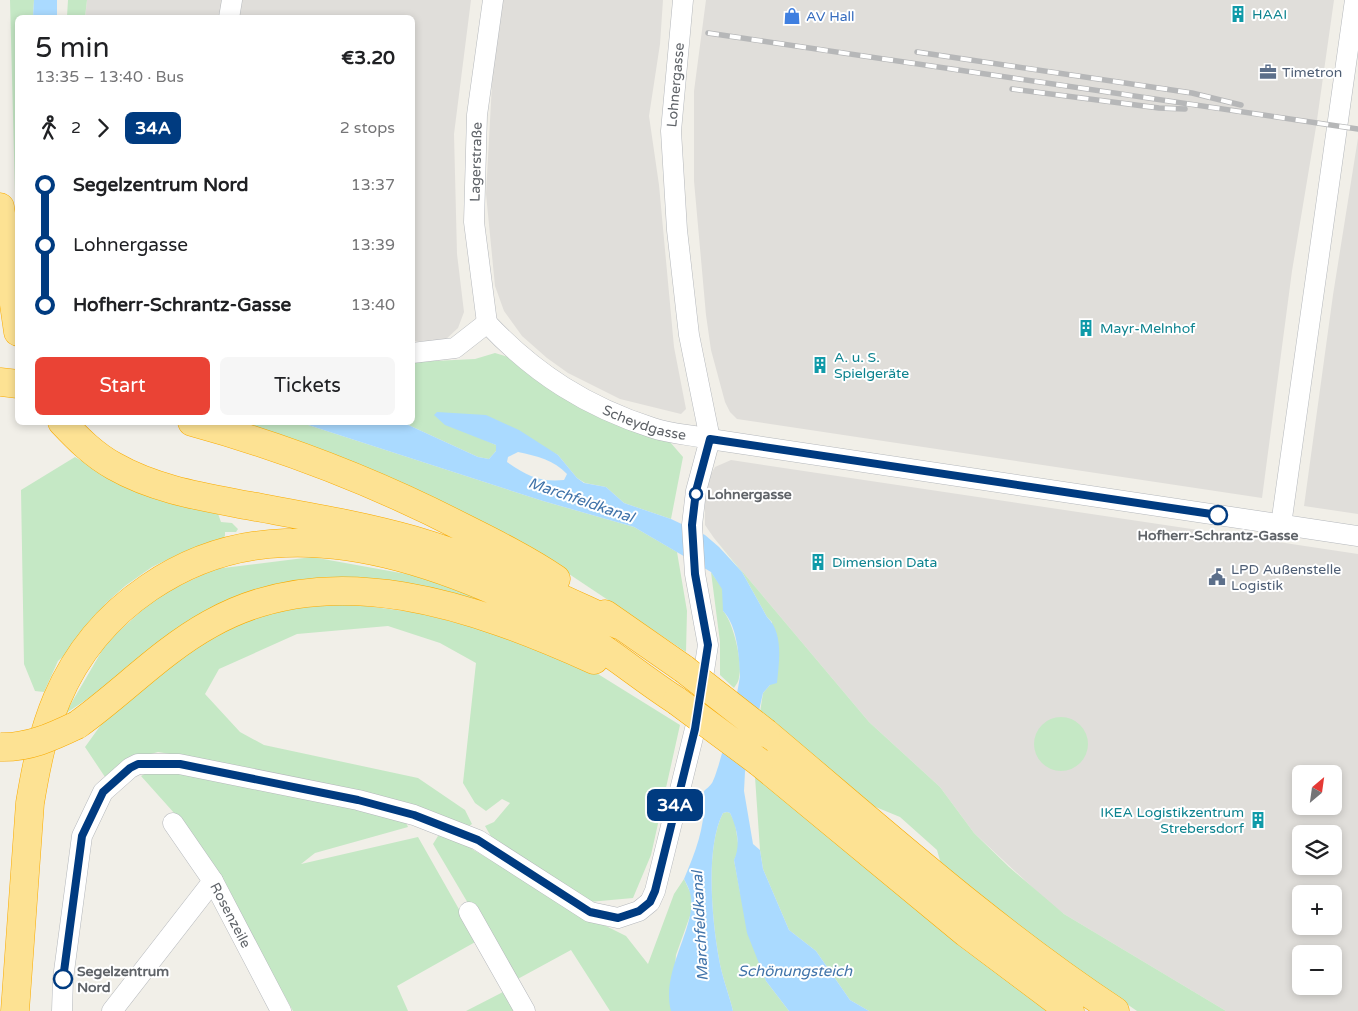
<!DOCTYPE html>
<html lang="en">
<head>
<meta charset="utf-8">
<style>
  :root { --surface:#fff; --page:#f6f6f6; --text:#202124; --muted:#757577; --accent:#ea4335 }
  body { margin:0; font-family:"Varela Round",sans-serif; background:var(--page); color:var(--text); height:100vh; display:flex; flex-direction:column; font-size:19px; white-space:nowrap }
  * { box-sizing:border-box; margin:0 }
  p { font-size:16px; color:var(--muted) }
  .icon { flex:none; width:28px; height:28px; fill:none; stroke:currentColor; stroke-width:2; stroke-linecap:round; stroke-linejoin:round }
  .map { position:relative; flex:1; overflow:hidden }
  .details { position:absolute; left:15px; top:15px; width:400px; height:410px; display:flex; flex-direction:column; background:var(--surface); border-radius:8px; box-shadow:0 2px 8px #0003 }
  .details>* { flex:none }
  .badge { padding:0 10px; border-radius:8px; font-size:18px; line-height:32px }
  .needle { width:32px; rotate:29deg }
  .fabs { position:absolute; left:1292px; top:765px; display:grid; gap:10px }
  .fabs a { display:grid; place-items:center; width:50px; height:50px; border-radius:8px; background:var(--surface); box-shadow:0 2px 8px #0003; font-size:25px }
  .map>.badge { position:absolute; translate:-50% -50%; box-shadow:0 0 0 2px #fff }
  .legs { display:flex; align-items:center; gap:8px; height:55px; padding:0 20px; font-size:16px }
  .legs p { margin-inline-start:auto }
  .summary { display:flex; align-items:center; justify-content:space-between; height:85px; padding:0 20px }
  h1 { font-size:28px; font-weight:600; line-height:38px }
  .cta { display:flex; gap:10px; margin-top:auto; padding:10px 20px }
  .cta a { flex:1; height:58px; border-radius:8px; background:var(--accent); color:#fff; font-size:20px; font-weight:600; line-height:58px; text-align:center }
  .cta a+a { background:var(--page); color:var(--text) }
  ul { padding:0 20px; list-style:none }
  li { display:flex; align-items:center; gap:18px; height:60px; font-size:19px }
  li i { display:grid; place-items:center; width:8px; height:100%; margin:0 6px; background:currentColor }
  li i::after { content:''; width:12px; height:12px; margin:-6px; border:4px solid; border-radius:50%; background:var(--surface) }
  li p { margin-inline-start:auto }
  li:first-child i { background:linear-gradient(#0000 50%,currentColor 0) }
  li:last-child i { background:linear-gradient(currentColor 50%,#0000 0) }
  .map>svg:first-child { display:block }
  .industrial { fill:#e0deda; fill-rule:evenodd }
  .green { fill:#c5e8c5 }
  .water { fill:#aadaff; fill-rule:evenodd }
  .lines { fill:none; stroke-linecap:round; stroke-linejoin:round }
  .street-casing { stroke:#b5b8bc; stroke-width:21 }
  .highway-casing { stroke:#f9ab00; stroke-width:29 }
  .street { stroke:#fff; stroke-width:20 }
  .highway { stroke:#fde293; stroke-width:28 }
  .rail-casing { stroke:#b6b7b8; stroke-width:5.5 }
  .rail { stroke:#fff; stroke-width:4; stroke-dasharray:11; stroke-linecap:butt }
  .highway-bridge-casing { stroke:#f9ab00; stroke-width:29; stroke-linecap:butt }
  .highway-bridge { stroke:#fde293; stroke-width:28 }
  .line-1-casing { stroke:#fff; stroke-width:11 }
  .line-1 { stroke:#003b80; stroke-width:8 }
  .stop-1-dot { fill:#fff; stroke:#003b80; stroke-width:2.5 }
  .labels { text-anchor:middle; stroke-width:4; stroke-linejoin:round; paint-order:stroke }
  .culture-label { font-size:14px; fill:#0d838f; stroke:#fff; text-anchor:start }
  .shop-label { font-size:14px; fill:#366cbe; stroke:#fff; text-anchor:start }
  .service-label { font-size:14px; fill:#4e5e75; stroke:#fff; text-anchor:start }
  .street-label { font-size:14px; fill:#5f6368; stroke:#fff }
  .stop-label { font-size:14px; font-weight:bold; fill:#5f6368; stroke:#fff; text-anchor:start }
  .water-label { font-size:15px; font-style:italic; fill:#4174aa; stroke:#fff }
</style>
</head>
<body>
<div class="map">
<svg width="1358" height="1011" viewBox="0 0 1358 1011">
  <rect width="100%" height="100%" fill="#f1efe8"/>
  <path class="industrial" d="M 87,0 L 471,0 L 454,134 L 457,254 L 464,312 L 458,328 L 444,341 L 413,341 L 412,18 L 85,18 Z
    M 502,0 L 663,0 L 660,44 L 649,116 L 659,185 L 674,347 L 686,409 L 681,414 L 620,399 L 568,373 L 547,358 L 522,336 L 504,311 L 495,286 L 486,194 L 494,47 Z
    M 706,0 L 1334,0 L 1316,127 L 1292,271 L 1262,498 L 737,419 L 730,412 L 725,402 L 711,350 L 706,315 L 694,181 L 694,91 Z
    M 1358,138 L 1358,514 L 1304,506 L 1333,295 Z
    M 731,460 L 1358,554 L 1358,1011 L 1226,1011 L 1064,914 L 1046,900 L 974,833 L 940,787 L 869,722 L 714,538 L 705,525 L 705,485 L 715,467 ZM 1301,774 L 1334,774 L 1334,806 L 1301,806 ZM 1301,834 L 1334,834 L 1334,866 L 1301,866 ZM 1301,894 L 1334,894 L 1334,926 L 1301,926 ZM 1301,954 L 1334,954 L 1334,986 L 1301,986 Z"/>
  <path class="green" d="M 10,0 L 34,0 L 33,17 L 18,18 L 17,271 Z
    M 68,0 L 87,0 L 85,17 L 67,17 Z
    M 495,353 L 515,359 L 670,442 L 683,457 L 671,519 L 624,503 L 606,487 L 585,483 L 577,478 L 558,455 L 542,447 L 485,440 L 496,445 L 496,451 L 489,459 L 478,457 L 404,423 L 412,422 L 413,362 L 475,359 Z
    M 227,423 L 302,423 L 543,501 L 634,527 L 677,552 L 687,611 L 686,652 L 554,564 Z
    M 75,457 L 104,474 L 217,511 L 221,522 L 232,523 L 238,529 L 236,532 L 225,532 L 225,536 L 220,541 L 185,551 L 152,567 L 125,586 L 106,603 L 78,643 L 58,661 L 44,692 L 35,691 L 24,664 L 21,490 Z
    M 714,538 L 869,722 L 940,787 L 974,833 L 1009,867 L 1064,914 L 1226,1011 L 1137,1011 L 1047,949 L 941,864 L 937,850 L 900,817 L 866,803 L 760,712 L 763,693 L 770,685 L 772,622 L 767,617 L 742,572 Z
    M 312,557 L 434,579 L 534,618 L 295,583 L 102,689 L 65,714 L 107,642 L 158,596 L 215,569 Z
    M 711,572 L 723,589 L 723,611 C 733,621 743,663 739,677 C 739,681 736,685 734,688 L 720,675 L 720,642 Z
    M 343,603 L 419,613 L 491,632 L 577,661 L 680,725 L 651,855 L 633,898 L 589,902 L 493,840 L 485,826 L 494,822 L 510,803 L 502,799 L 486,811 L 475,803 L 463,783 L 476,663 L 440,643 L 388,626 L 297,634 L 219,669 L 205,694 L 240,732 L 264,745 L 418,778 L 465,810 L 472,824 L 466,828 L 219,762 L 158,752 L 126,761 L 105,777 L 85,747 L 103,722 L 186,655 L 229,628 L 281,608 Z
    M1034 744a27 27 0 1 1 54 0a27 27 0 1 1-54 0Z
    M 156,768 L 404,818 L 408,827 L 315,853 L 301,864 L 418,837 L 477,941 L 397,986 L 408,1011 L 293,1011 L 238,912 L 175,814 L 141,776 Z
    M 755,777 L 966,951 L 1052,1011 L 869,1011 L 850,1000 L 816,951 L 789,930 L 763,869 L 760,850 Z
    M 727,812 L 730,813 L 735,823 L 738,843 L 739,850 L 734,860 L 740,892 L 766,981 L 789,1011 L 733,1011 C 729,994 722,977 719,959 C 712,920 705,848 723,813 Z
    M 438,836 L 452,837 L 572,909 L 626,936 L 648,964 L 674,894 L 684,879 L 691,894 L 691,913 L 676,955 L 671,1011 L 610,1011 L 571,950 L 514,981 L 433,844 Z
    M 503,992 L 516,1011 L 466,1011 Z"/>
  <path class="water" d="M 34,0 L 57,0 L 57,17 L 33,17 Z
    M 437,412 L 486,415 L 519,430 L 558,455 L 577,478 L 584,483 L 606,487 L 624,503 L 671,519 L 705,535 L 719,547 L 742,572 L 767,617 C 784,633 779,662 777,683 L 770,685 L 763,693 L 745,772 L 744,791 L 753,844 L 760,850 L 763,869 L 789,930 L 816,951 L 850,1000 L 869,1011 L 789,1011 L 766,981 L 747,933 L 734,860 C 741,845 737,828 730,813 L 727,812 L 723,813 C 705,848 712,920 719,959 C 722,977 729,994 733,1011 L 671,1011 C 660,970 699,924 690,893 C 689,888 686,883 684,879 C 697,848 706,825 704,791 C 706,789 710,786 712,783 C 719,771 740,687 740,674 C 739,655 737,625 723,611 L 722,589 L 711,572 L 634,527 L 543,501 L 302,423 L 404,423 L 478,457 L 489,459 L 496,451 L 496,445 L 445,425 L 434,415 ZM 518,452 C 537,456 554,460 567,474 L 564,480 C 538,482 528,476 507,462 L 508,457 Z"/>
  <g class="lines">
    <g class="street-casing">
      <g id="street">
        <path d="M 229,18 L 232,0"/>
        <path id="s1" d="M 487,323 C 535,374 587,407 653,428 C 671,434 692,435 710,439 L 1358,536"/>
        <path id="s2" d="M 487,323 L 474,222 L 477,115 L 493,0"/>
        <path d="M 412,353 L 455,348 L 487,323"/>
        <path d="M 1281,525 L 1355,0"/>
        <path id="s3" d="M 173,823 L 213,881 L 281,1011"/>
        <path d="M 469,912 L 525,1011"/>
        <path id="s4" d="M 62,1011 L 63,979 L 82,836 L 103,792 L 130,768 L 138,764 L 179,764 L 358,800 L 414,815 L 478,840 L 590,912 L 618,918 L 639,911 L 650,902 L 655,891 L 695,729 L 708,645 L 695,574 L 692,525 L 696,491 L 710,439 L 689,335 L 677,230 L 671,131 L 683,0"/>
        <path d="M 112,1011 L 213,881"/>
      </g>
    </g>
    <g class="highway-casing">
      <path id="highway" d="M 0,207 L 18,332
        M 0,382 L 18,384
        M 62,422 C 78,439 94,455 114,466 C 156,490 204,497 251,506 C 305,516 360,525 413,540 C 485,561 551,594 619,625
        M 192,422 C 287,448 379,484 466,529 C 496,544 528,560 556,579
        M 605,614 L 684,669
        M 77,725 C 122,693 161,651 210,624 C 332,555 476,607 594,660
        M 766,733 C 879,828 991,929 1115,1011
        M 759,762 L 966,933 L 1070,1011
        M 15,1011 L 30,803 C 36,767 43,732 57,699 C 96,607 187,546 285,543 C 378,539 482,581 563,624 C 603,645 638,676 677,701"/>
    </g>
    <use href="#street" class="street"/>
    <use href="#highway" class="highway"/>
    <g class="rail-casing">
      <path id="rail" d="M 708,33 L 1358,129
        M 917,52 L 1192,93 L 1241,105
        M 1012,89 L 1159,108 L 1185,109"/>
    </g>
    <use href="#rail" class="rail"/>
    <g class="highway-bridge-casing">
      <path id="highway-bridge" d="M 684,669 L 766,733
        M 677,701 L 759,762
        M 0,747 C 28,748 52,737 77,725"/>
    </g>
    <use href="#highway-bridge" class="highway-bridge"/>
  </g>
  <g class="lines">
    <g class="line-1-casing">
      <path id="line-1" d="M 63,979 L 82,836 L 103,792 L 130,768 L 138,764 L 180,764 L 358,800 L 414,815 L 478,840 L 590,912 L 618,918 L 639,911 L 650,902 L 655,891 L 695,729 L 708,645 L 695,574 L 692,525 L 696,491 L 710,439 L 1218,515"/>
    </g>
    <use href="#line-1" class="line-1"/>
  </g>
  <defs>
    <g id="building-bare" transform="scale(1.35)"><path d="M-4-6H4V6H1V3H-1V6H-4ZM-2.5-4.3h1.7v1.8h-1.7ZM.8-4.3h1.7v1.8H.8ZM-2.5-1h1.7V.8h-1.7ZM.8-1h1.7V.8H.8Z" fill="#0f9aa8" stroke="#fff" stroke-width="2.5" paint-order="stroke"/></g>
    <g id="shop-bare" transform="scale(1.35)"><path d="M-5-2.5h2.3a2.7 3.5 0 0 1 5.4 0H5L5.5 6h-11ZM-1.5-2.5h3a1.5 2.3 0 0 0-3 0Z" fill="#3f7fe0" stroke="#fff" stroke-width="2.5" paint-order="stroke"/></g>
    <g id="office-bare" transform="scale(1.35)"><path d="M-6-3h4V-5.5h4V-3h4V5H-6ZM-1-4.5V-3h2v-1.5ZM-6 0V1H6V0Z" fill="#5c6f8a" stroke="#fff" stroke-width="2.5" paint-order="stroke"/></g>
    <g id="civic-bare" transform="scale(1.35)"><path d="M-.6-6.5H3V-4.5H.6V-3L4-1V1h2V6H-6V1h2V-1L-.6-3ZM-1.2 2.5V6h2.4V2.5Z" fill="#5c6f8a" stroke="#fff" stroke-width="2.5" paint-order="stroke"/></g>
  </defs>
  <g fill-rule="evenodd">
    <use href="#building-bare" x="1238" y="14"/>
    <use href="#shop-bare" x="792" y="16"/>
    <use href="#office-bare" x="1268" y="72"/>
    <use href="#building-bare" x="1086" y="328"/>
    <use href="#building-bare" x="820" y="365"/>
    <use href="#building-bare" x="818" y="562"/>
    <use href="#civic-bare" x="1217" y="577"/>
    <use href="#building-bare" x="1258" y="820"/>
  </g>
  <g class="stop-1-dot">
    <circle cx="696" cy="494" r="6"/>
    <circle cx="1218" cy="515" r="9"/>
    <circle cx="63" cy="979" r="9"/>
  </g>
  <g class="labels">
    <g class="culture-label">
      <text x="1252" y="19">HAAI</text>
      <text x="1100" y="333">Mayr-Melnhof</text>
      <text x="834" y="362">A. u. S.<tspan x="834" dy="16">Spielgeräte</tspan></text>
      <text x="832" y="567">Dimension Data</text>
      <text x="1244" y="817" text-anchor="end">IKEA Logistikzentrum<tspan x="1244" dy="16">Strebersdorf</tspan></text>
    </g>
    <g class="shop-label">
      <text x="806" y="21">AV Hall</text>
    </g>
    <g class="service-label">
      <text x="1282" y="77">Timetron</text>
      <text x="1231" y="574">LPD Außenstelle<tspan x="1231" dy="16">Logistik</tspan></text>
    </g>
    <g class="street-label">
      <text dy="5" stroke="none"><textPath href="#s4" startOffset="1649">Lohnergasse</textPath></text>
      <text dy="5" stroke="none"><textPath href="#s2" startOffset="162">Lagerstraße</textPath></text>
      <text dy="5" stroke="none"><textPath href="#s1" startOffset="189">Scheydgasse</textPath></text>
      <text dy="5" stroke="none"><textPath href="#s3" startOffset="109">Rosenzeile</textPath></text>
    </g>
    <g class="stop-label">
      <text x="707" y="499">Lohnergasse</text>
      <text x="1218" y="540" text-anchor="middle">Hofherr-Schrantz-Gasse</text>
      <text x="77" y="976">Segelzentrum<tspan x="77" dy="16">Nord</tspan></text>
    </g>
    <g class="water-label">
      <text transform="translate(581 500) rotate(19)" y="5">Marchfeldkanal</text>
      <text transform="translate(700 926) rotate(-93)" y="5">Marchfeldkanal</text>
      <text x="795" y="976">Schönungsteich</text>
    </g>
  </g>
</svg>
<div class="fabs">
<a><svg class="needle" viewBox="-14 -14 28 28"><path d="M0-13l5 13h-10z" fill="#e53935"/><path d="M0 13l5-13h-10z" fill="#757577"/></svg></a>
<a><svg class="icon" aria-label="layers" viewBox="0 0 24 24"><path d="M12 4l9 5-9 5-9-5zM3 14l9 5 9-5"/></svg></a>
<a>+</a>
<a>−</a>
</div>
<b class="badge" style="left:675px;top:805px;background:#003b80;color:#fff">34A</b>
<section class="details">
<div class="summary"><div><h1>5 min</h1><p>13:35 – 13:40 · Bus</p></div><b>€3.20</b></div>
<div class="legs"><svg class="icon" aria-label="walk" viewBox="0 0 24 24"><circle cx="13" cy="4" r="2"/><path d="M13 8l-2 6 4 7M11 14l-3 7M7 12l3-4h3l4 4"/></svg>2<svg class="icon" aria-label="forward" viewBox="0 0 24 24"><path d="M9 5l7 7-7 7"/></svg><b class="badge" style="background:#003b80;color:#fff">34A</b><p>2 stops</p></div>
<ul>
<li><i style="color:#003b80"></i><b>Segelzentrum Nord</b><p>13:37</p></li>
<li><i style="color:#003b80"></i><span>Lohnergasse</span><p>13:39</p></li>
<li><i style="color:#003b80"></i><b>Hofherr-Schrantz-Gasse</b><p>13:40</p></li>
</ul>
<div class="cta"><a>Start</a><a>Tickets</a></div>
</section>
</div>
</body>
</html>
